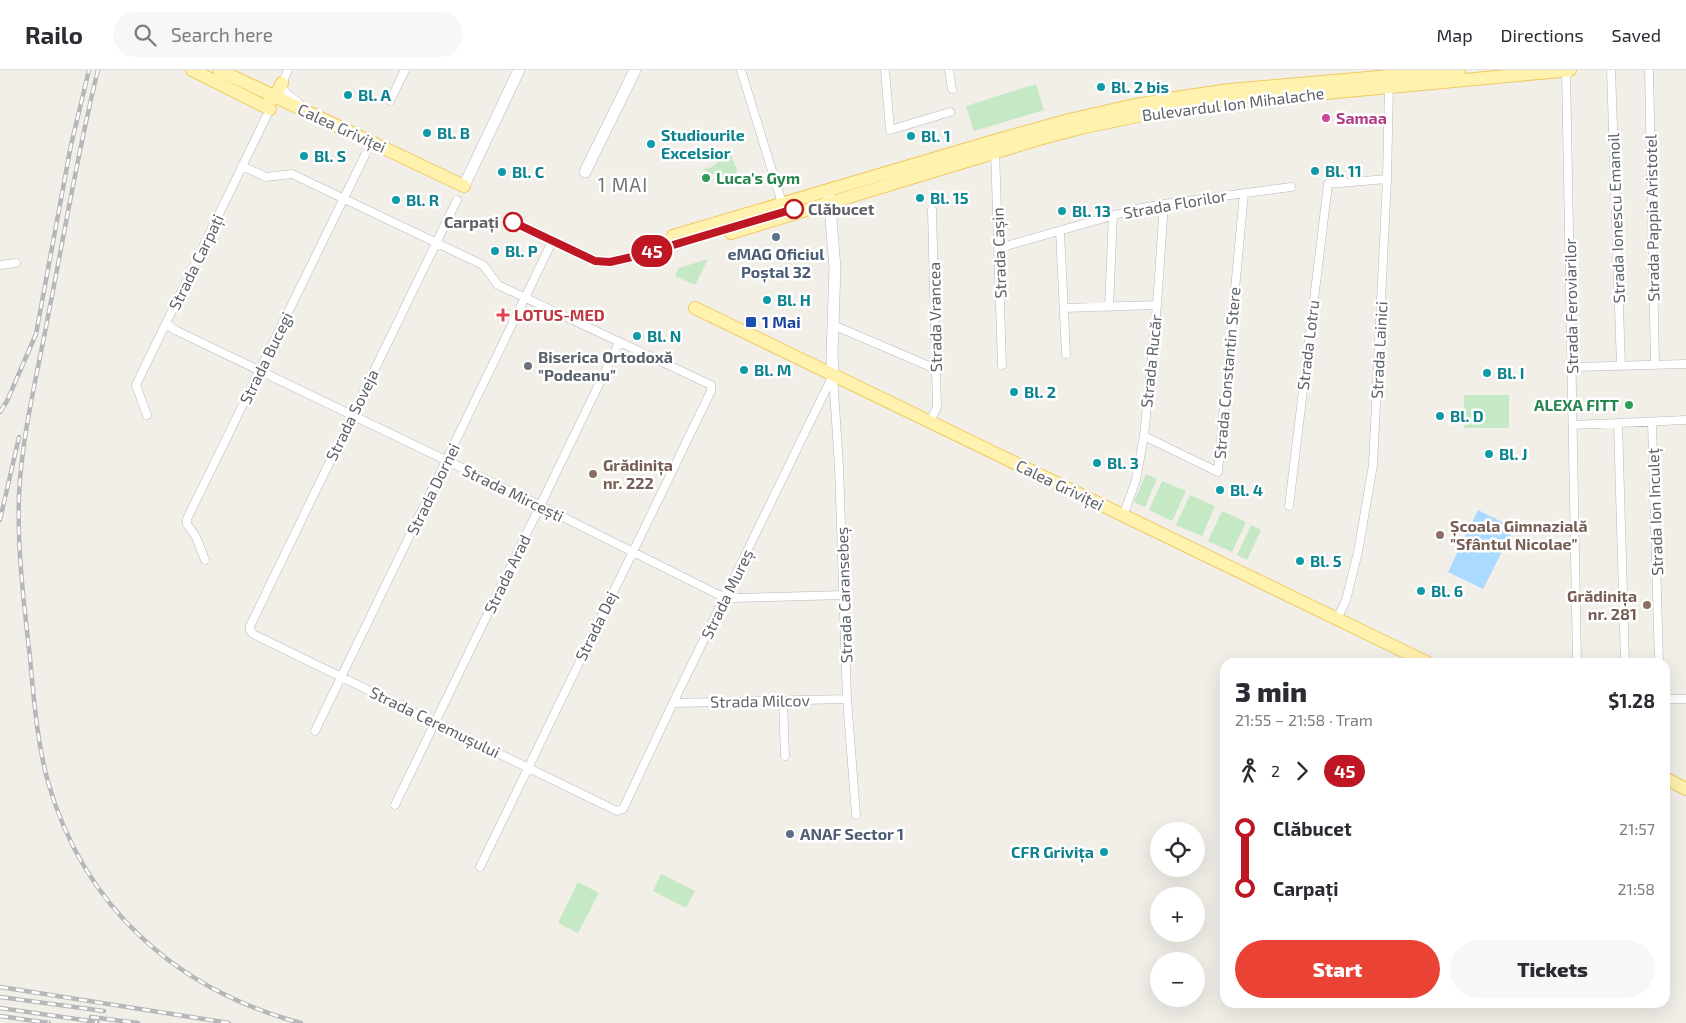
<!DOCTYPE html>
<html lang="en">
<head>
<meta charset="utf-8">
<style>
  :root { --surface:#fff; --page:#f7f7f7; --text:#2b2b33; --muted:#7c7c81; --line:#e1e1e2; --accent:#ea4335 }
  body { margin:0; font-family:"Exo 2",sans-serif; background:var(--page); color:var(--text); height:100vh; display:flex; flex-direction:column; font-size:19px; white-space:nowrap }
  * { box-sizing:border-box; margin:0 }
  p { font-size:16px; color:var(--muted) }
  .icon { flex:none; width:28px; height:28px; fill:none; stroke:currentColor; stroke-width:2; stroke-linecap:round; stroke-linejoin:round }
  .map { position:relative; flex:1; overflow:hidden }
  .sheet { position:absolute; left:1220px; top:588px; width:450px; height:350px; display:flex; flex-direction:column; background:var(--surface); border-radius:15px; box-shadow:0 5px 20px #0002 }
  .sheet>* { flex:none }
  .badge { padding:0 10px; border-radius:16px; font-size:18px; line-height:32px }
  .fabs { position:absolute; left:1150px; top:752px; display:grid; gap:10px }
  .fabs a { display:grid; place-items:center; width:55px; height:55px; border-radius:50%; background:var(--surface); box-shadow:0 5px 20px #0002; font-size:25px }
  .map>.badge { position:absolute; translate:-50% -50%; box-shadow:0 0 0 2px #fff }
  .legs { display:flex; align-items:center; gap:8px; height:55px; padding:0 15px; font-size:16px }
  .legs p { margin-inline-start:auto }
  .overview { display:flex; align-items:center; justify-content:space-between; height:85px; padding:0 15px }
  h1 { font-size:28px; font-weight:800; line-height:38px }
  .button { display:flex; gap:10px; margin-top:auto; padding:10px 15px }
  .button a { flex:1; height:58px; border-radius:30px; background:var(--accent); color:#fff; font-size:20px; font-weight:800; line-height:58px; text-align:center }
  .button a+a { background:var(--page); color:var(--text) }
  ul { padding:0 15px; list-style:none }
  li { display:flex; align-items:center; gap:18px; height:60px; font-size:19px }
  li i { display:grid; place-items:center; width:8px; height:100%; margin:0 6px; background:currentColor }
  li i::after { content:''; width:12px; height:12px; margin:-6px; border:4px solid; border-radius:50%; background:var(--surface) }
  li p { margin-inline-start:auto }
  li:first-child i { background:linear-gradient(#0000 50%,currentColor 0) }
  li:last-child i { background:linear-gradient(currentColor 50%,#0000 0) }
  header { display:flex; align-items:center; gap:30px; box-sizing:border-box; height:70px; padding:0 25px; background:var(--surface); border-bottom:1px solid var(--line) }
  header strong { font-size:24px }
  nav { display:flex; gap:28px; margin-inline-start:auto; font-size:18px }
  .search { width:350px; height:45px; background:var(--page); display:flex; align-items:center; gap:12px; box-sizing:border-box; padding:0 18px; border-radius:28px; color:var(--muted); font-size:19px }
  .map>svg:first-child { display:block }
  .green { fill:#c5e8c5 }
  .water { fill:#aadaff }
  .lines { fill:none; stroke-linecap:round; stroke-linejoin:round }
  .street-casing { stroke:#b5b8bc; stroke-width:9 }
  .secondary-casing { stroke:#b6babf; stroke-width:12 }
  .primary-casing { stroke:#f2c960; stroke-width:14 }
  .street { stroke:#fff; stroke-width:8 }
  .secondary { stroke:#fff; stroke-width:11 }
  .primary { stroke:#fff2af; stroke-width:12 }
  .rail-casing { stroke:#b6b7b8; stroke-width:4.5 }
  .rail { stroke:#fff; stroke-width:2.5; stroke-dasharray:8; stroke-linecap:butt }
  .line-1-casing { stroke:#fff; stroke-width:11 }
  .line-1 { stroke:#be1622; stroke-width:8 }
  .culture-dot { fill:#0f9aa8; stroke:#fff; stroke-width:2 }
  .hotel-dot { fill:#d1479c; stroke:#fff; stroke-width:2 }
  .leisure-dot { fill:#2e9e5b; stroke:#fff; stroke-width:2 }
  .stop-1-dot { fill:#fff; stroke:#be1622; stroke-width:2.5 }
  .service-dot { fill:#5c6f8a; stroke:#fff; stroke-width:2 }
  .health-dot { fill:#e0444e; stroke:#fff; stroke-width:2 }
  .transit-dot { fill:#1a4fb4; stroke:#fff; stroke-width:2 }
  .worship-dot { fill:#6b7280; stroke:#fff; stroke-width:2 }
  .education-dot { fill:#8d6e63; stroke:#fff; stroke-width:2 }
  .labels { text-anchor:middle; stroke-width:5; stroke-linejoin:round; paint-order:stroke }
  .culture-label { font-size:16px; font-weight:bold; fill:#0d838f; stroke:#fff; text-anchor:start }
  .street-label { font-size:16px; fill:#5f6368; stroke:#fff }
  .hotel-label { font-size:16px; font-weight:bold; fill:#b23c85; stroke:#fff; text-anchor:start }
  .leisure-label { font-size:16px; font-weight:bold; fill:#27864d; stroke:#fff; text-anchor:start }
  .stop-label { font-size:16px; font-weight:bold; fill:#5f6368; stroke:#fff; text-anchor:start }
  .service-label { font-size:16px; font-weight:bold; fill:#4e5e75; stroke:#fff }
  .health-label { font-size:16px; font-weight:bold; fill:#be3a42; stroke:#fff; text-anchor:start }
  .transit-label { font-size:16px; font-weight:bold; fill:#164399; stroke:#fff; text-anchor:start }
  .worship-label { font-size:16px; font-weight:bold; fill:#5b616d; stroke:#fff; text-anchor:start }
  .education-label { font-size:16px; font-weight:bold; fill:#785e54; stroke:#fff; text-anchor:start }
  .quarter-label { font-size:19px; letter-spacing:1px; fill:#70757a; stroke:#fff }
</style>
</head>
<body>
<header>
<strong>Railo</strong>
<div class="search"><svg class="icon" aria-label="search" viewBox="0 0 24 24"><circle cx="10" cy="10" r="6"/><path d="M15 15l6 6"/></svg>Search here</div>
<nav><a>Map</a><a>Directions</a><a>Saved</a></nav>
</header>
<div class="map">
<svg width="1686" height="953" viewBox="0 0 1686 953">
  <rect width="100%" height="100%" fill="#f1efe8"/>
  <path class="green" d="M 1036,14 L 1044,40 L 974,61 L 966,36 Z
    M 729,79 L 737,100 L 732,112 L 702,99 L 710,98 L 718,92 L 717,82 Z
    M 708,189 L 695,215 L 675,206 L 679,198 Z
    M 1464,325 L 1509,325 L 1509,358 L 1464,358 Z
    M 1146,404 L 1157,409 L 1145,437 L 1134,432 Z
    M 1162,411 L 1186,421 L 1172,451 L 1149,440 Z
    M 1190,425 L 1215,436 L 1202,466 L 1176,455 Z
    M 1222,441 L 1246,452 L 1232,482 L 1208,471 Z
    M 1251,455 L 1261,460 L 1247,490 L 1237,485 Z
    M 661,804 L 695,821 L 686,838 L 653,821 Z
    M 578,812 L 599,823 L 578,863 L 558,853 Z"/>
  <path class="water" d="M 1478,440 L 1514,458 L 1483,519 L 1448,502 Z"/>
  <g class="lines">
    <g class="street-casing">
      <path id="street" d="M 288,0 C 278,21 283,20 300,34
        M 741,0 L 782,133
        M 885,0 L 890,60 L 950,42
        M 949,0 L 952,19
        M 1566,0 L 1577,592
        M 1611,0 L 1621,296
        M 1649,0 L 1655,295
        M 390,31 L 405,0
        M 995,80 L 1002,295
        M 242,96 L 266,107 L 292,104 L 313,114 L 483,195 L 498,215 L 711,315 L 711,321 L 480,797
        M 457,130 L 250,556 L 250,560 L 253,564 L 617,741 L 623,739 L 673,633 L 833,305
        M 1060,161 L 1066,284
        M 999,178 L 1136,139 L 1164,134 L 1291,117
        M 0,195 L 16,193
        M 1109,237 L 1113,145
        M 1064,238 L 1157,235
        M 166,253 L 175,260 L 535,433 L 719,525 L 732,528 L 845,525
        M 833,255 L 936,299
        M 1573,297 L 1686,294
        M 833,305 L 839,397 L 847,629 L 856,745
        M 147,345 L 136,315 L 270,39
        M 930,352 L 937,337 L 932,140
        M 1652,352 L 1659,592
        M 1618,353 L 1625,592
        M 1573,355 L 1686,350
        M 1144,366 L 1218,402 L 1244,123
        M 1289,436 L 1328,114 L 1387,109
        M 1123,446 L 1136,410 L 1144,366 L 1157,235 L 1164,134
        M 205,490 L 196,467 L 187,454 L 187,449 L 365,85
        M 1337,549 L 1346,530 L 1358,482 L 1373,395 L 1387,109 L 1389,15
        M 1665,629 L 1686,629
        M 783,631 L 785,686
        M 673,633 L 847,629
        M 315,661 L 550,176
        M 395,735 L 619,273"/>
    </g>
    <g class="secondary-casing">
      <path id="secondary" d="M 585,102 L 635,0
        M 464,116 L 519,0
        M 829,125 L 835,198 L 832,284 L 833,305"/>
    </g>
    <g class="primary-casing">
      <path id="primary" d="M 192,0 L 270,39
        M 219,0 L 464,116
        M 270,31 L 275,27 L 282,13
        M 731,163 L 1039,69 L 1084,57 L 1147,44 L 1210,34 L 1570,0
        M 673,166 L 994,71 L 1069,50 L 1126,37 L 1175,28 L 1229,20 L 1459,0
        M 695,238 L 1426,592
        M 1665,708 L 1686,719"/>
    </g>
    <use href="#street" class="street"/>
    <use href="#secondary" class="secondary"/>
    <use href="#primary" class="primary"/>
    <g class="rail-casing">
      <path id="rail" d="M 98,0 C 78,80 65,161 49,241 C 38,302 22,362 19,425 C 17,479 24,534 30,588 C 34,630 37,672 48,712 C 84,838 177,920 301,953
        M 0,342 L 7,331 L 36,264 L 71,75 L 89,0
        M 0,450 L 19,367
        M 0,917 L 229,953
        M 0,927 L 104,941
        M 0,938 L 97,952
        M 0,946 L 49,953
        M 91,947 L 138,953"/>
    </g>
    <use href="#rail" class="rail"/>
  </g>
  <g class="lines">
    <g class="line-1-casing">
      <path id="line-1" d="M 513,152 L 595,191 L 610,192 L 636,186 L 794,139"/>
    </g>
    <use href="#line-1" class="line-1"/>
  </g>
  <g class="culture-dot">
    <circle cx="1101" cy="17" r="5"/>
    <circle cx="348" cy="25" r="5"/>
    <circle cx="427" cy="63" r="5"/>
    <circle cx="911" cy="66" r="5"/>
    <circle cx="651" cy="74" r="5"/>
    <circle cx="304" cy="86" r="5"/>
    <circle cx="1315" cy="101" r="5"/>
    <circle cx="502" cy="102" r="5"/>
    <circle cx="920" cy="128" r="5"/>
    <circle cx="396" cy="130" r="5"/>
    <circle cx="1062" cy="141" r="5"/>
    <circle cx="495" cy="181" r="5"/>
    <circle cx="767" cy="230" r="5"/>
    <circle cx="637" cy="266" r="5"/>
    <circle cx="744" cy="300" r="5"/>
    <circle cx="1487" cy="303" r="5"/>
    <circle cx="1014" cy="322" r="5"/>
    <circle cx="1440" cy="346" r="5"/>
    <circle cx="1489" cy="384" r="5"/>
    <circle cx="1097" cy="393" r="5"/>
    <circle cx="1220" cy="420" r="5"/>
    <circle cx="1300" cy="491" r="5"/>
    <circle cx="1421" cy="521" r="5"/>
    <circle cx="1104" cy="782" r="5"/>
  </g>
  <circle class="hotel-dot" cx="1326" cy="48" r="5"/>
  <g class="leisure-dot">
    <circle cx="706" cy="108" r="5"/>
    <circle cx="1629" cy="335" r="5"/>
  </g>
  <g class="stop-1-dot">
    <circle cx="794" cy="139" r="9"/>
    <circle cx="513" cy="152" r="9"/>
  </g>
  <g class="service-dot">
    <circle cx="776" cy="167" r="5"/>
    <circle cx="790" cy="764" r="5"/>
  </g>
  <path class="health-dot" d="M500.5 237.5h5v5h5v5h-5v5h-5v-5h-5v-5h5z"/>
  <rect class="transit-dot" x="745" y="246" width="12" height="12" rx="2.5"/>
  <circle class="worship-dot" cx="528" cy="296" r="5"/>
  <g class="education-dot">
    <circle cx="593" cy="404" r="5"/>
    <circle cx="1440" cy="465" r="5"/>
    <circle cx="1647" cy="535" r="5"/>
  </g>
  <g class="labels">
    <g class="culture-label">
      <text x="1111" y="23">Bl. 2 bis</text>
      <text x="358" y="31">Bl. A</text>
      <text x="437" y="69">Bl. B</text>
      <text x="661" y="71">Studiourile<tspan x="661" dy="18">Excelsior</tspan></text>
      <text x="921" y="72">Bl. 1</text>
      <text x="314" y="92">Bl. S</text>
      <text x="1325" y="107">Bl. 11</text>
      <text x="512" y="108">Bl. C</text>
      <text x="930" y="134">Bl. 15</text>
      <text x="406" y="136">Bl. R</text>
      <text x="1072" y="147">Bl. 13</text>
      <text x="505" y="187">Bl. P</text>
      <text x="777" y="236">Bl. H</text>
      <text x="647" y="272">Bl. N</text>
      <text x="754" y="306">Bl. M</text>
      <text x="1497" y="309">Bl. I</text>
      <text x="1024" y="328">Bl. 2</text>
      <text x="1450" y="352">Bl. D</text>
      <text x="1499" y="390">Bl. J</text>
      <text x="1107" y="399">Bl. 3</text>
      <text x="1230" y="426">Bl. 4</text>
      <text x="1310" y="497">Bl. 5</text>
      <text x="1431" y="527">Bl. 6</text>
      <text x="1094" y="788" text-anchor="end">CFR Grivița</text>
    </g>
    <g class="street-label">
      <text transform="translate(1233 34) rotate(-7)" y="6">Bulevardul Ion Mihalache</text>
      <text transform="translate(342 58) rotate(25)" y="6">Calea Griviței</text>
      <text transform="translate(1175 134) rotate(-10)" y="6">Strada Florilor</text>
      <text transform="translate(1616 148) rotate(-92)" y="6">Strada Ionescu Emanoil</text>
      <text transform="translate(1652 148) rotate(-91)" y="6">Strada Pappia Aristotel</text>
      <text transform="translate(999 183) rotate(-92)" y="6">Strada Cașin</text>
      <text transform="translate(196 192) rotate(-64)" y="6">Strada Carpați</text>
      <text transform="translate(1571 236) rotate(-91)" y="6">Strada Feroviarilor</text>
      <text transform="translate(935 247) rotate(-91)" y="6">Strada Vrancea</text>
      <text transform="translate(1308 275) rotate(-83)" y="6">Strada Lotru</text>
      <text transform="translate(1379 280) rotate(-87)" y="6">Strada Lainici</text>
      <text transform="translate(266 288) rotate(-64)" y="6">Strada Bucegi</text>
      <text transform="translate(1151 291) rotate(-84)" y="6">Strada Rucăr</text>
      <text transform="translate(1227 303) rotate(-85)" y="6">Strada Constantin Stere</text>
      <text transform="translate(352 345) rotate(-64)" y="6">Strada Soveja</text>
      <text transform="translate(1060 415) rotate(26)" y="6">Calea Griviței</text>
      <text transform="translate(433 419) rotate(-64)" y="6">Strada Dornei</text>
      <text transform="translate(513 423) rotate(26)" y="6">Strada Mircești</text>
      <text transform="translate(1655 442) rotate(-92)" y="6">Strada Ion Inculeț</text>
      <text transform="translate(507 504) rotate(-64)" y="6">Strada Arad</text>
      <text transform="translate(727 524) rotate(-64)" y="6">Strada Mureș</text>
      <text transform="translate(844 525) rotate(-92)" y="6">Strada Caransebeș</text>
      <text transform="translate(596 556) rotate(-64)" y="6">Strada Dej</text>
      <text transform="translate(760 631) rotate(-1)" y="6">Strada Milcov</text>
      <text transform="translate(435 652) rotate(26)" y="6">Strada Ceremușului</text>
    </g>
    <g class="hotel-label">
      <text x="1336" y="54">Samaa</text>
    </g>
    <g class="leisure-label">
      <text x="716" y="114">Luca's Gym</text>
      <text x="1619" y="341" text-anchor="end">ALEXA FITT</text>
    </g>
    <g class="stop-label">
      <text x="808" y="145">Clăbucet</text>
      <text x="499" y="158" text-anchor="end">Carpați</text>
    </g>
    <g class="service-label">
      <text x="776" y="190">eMAG Oficiul<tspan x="776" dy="18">Poștal 32</tspan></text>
      <text x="800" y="770" text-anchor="start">ANAF Sector 1</text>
    </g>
    <g class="health-label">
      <text x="514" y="251">LOTUS-MED</text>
    </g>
    <g class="transit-label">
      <text x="762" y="258">1 Mai</text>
    </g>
    <g class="worship-label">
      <text x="538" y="293">Biserica Ortodoxă<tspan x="538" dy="18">"Podeanu"</tspan></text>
    </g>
    <g class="education-label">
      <text x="603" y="401">Grădinița<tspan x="603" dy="18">nr. 222</tspan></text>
      <text x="1450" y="462">Școala Gimnazială<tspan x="1450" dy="18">"Sfântul Nicolae"</tspan></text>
      <text x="1637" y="532" text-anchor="end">Grădinița<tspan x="1637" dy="18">nr. 281</tspan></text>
    </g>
    <g class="quarter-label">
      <text x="623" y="122">1 MAI</text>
    </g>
  </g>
</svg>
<div class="fabs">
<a><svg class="icon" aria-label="locate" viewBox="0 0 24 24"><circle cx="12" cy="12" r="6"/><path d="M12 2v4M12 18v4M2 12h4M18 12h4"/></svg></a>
<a>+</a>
<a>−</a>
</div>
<b class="badge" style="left:652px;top:181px;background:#be1622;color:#fff">45</b>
<section class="sheet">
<div class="overview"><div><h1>3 min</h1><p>21:55 – 21:58 · Tram</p></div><b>$1.28</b></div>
<div class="legs"><svg class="icon" aria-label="walk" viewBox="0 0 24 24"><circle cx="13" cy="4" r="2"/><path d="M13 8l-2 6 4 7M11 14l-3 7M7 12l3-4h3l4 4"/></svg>2<svg class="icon" aria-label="forward" viewBox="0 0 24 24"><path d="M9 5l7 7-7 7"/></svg><b class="badge" style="background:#be1622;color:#fff">45</b></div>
<ul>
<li><i style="color:#be1622"></i><b>Clăbucet</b><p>21:57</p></li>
<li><i style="color:#be1622"></i><b>Carpați</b><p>21:58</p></li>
</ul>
<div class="button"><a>Start</a><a>Tickets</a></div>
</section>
</div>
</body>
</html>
